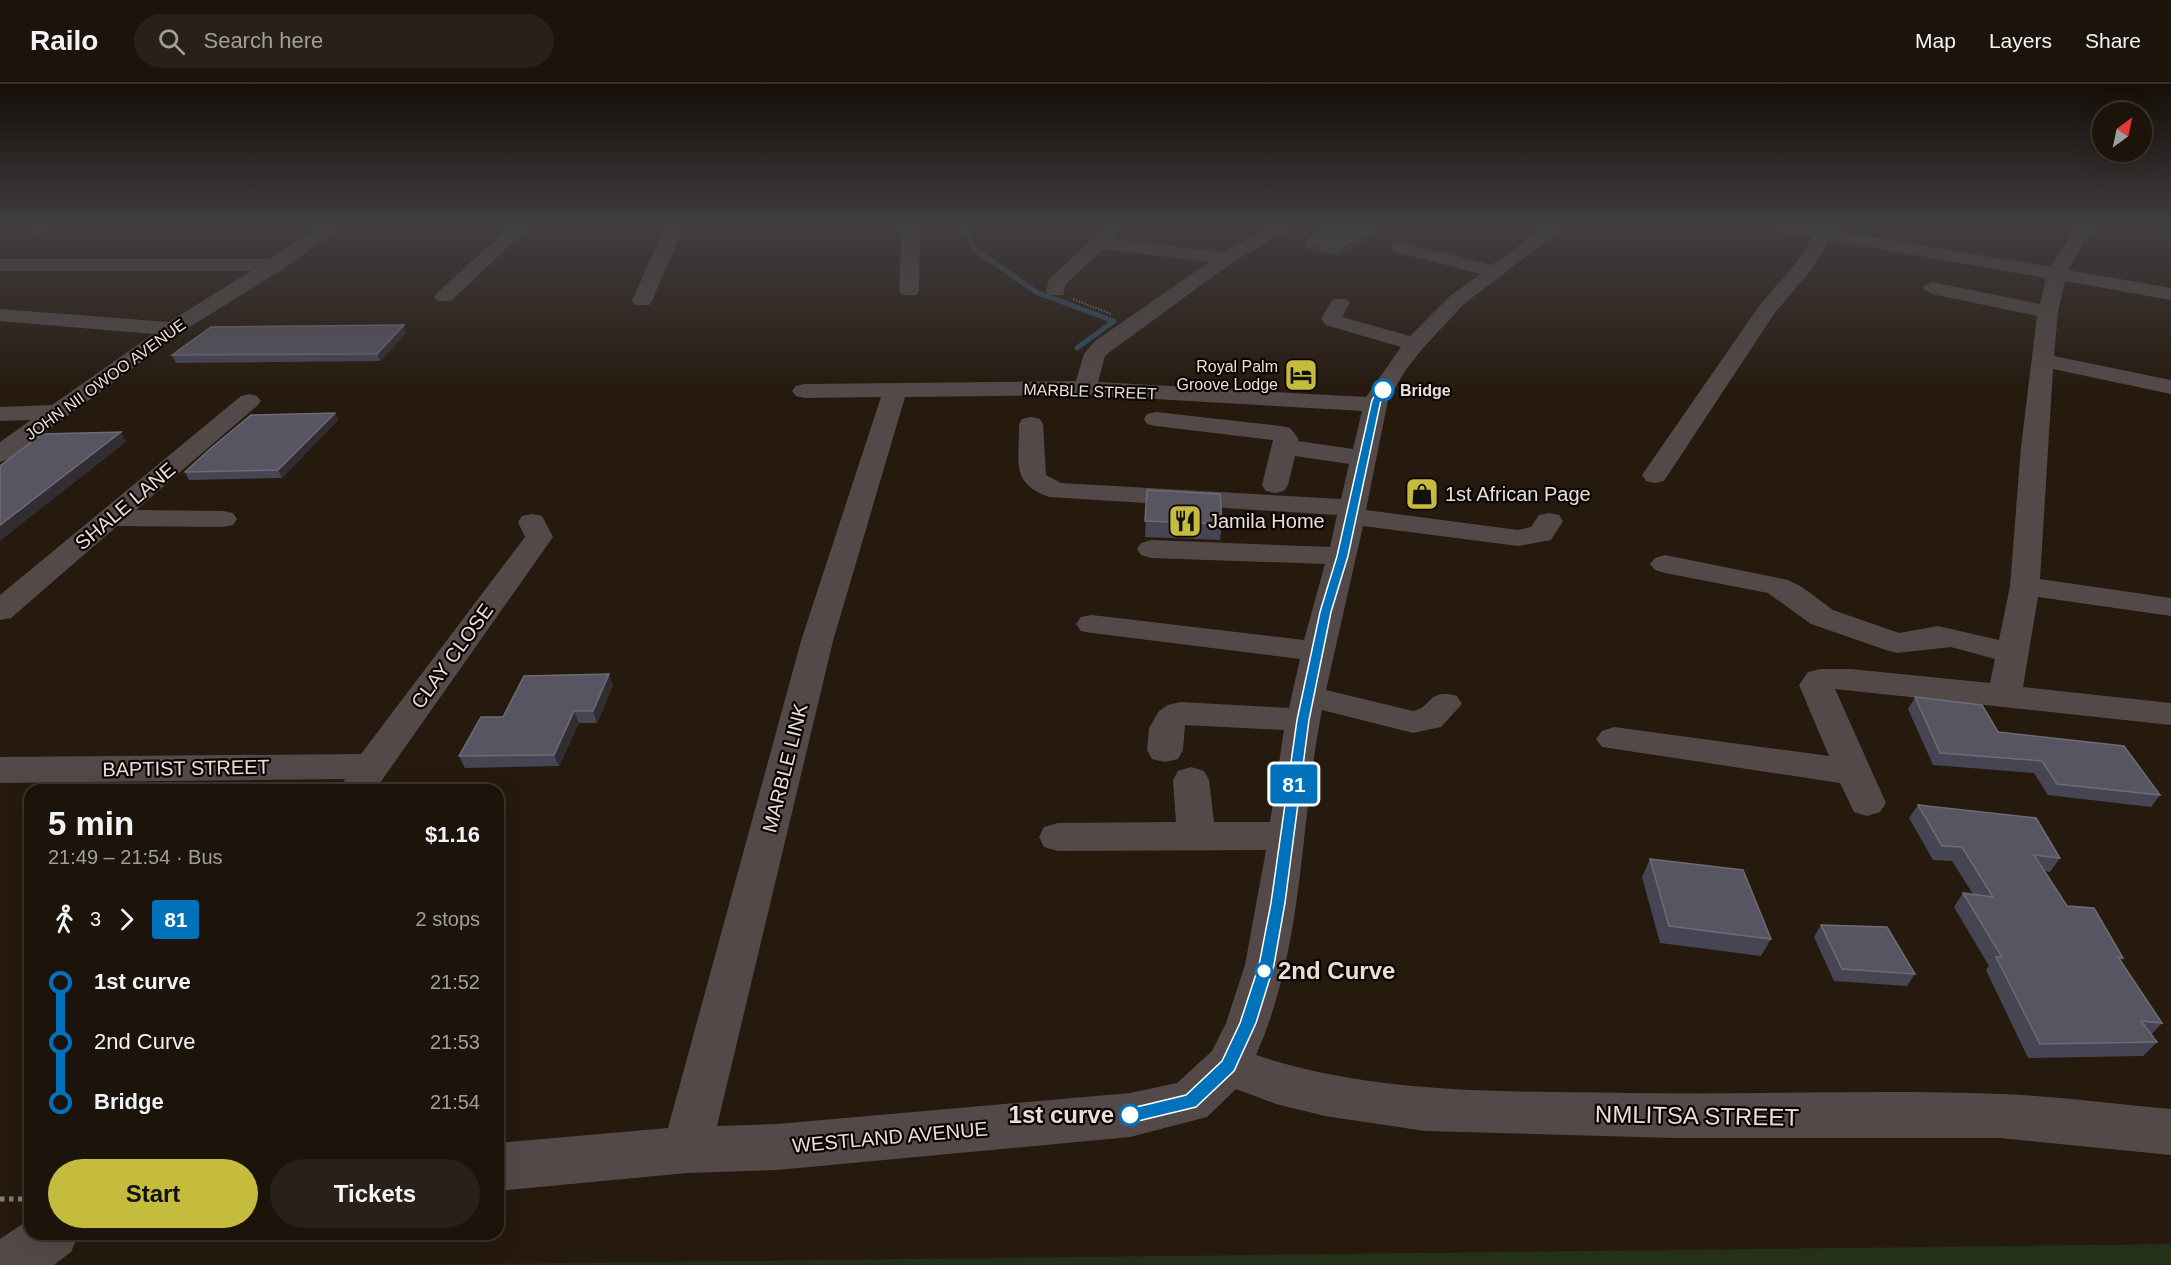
<!DOCTYPE html>
<html lang="en">
<head>
<meta charset="utf-8">
<style>
  :root { --surface:#1c140a; --page:#292118; --text:#f1f3f6; --muted:#a09e9c; --line:#3a332b; --accent:#c5bc3d }
  body { margin:0; font-family:Arial,sans-serif; background:var(--page); color:var(--text); height:100vh; display:flex; flex-direction:column; font-size:22px; white-space:nowrap }
  * { box-sizing:border-box; margin:0 }
  p { font-size:20px; color:var(--muted) }
  .icon { flex:none; width:33px; height:33px; fill:none; stroke:currentColor; stroke-width:2; stroke-linecap:round; stroke-linejoin:round }
  .map { position:relative; flex:1; overflow:hidden }
  .details { position:absolute; left:24px; top:700px; width:480px; height:456px; display:flex; flex-direction:column; background:var(--surface); border-radius:18px; box-shadow:0 6px 24px #0002,0 0 0 2px var(--line) }
  .details>* { flex:none }
  .badge { padding:0 12px; border-radius:4px; font-size:21px; line-height:39px }
  .needle { width:39px; rotate:33deg }
  .fabs { position:absolute; left:2092px; top:18px; display:grid; gap:12px }
  .fabs a { display:grid; place-items:center; width:60px; height:60px; border-radius:50%; background:var(--surface); box-shadow:0 6px 24px #0002,0 0 0 2px var(--line); font-size:30px }
  .map>.badge { position:absolute; translate:-50% -50%; box-shadow:0 0 0 3px #fff }
  .legs { display:flex; align-items:center; gap:9px; height:66px; padding:0 24px; font-size:20px }
  .legs p { margin-inline-start:auto }
  .overview { display:flex; align-items:center; justify-content:space-between; height:102px; padding:0 24px }
  h1 { font-size:33px; font-weight:800; line-height:45px }
  .action { display:flex; gap:12px; margin-top:auto; padding:12px 24px }
  .action a { flex:1; height:69px; border-radius:36px; background:var(--accent); color:#111; font-size:24px; font-weight:800; line-height:69px; text-align:center }
  .action a+a { background:var(--page); color:var(--text) }
  ul { padding:0 24px; list-style:none }
  li { display:flex; align-items:center; gap:21px; height:60px; font-size:22px }
  li i { display:grid; place-items:center; width:9px; height:100%; margin:0 8px; background:currentColor }
  li i::after { content:''; width:15px; height:15px; margin:-8px; border:4px solid; border-radius:50%; background:var(--surface) }
  li p { margin-inline-start:auto }
  li:first-child i { background:linear-gradient(#0000 50%,currentColor 0) }
  li:last-child i { background:linear-gradient(currentColor 50%,#0000 0) }
  header { display:flex; align-items:center; gap:36px; box-sizing:border-box; height:84px; padding:0 30px; background:var(--surface); border-bottom:2px solid var(--line) }
  header strong { font-size:28px }
  nav { display:flex; gap:33px; margin-inline-start:auto; font-size:21px }
  .search { width:420px; height:54px; background:var(--page); display:flex; align-items:center; gap:15px; box-sizing:border-box; padding:0 21px; border-radius:33px; color:var(--muted); font-size:22px }
  .map>svg:first-child { display:block }
  .green { fill:#243018 }
  .lines { fill:none; stroke-linecap:round; stroke-linejoin:round }
  .stream { stroke:#324c5e; stroke-width:5 }
  .path-far1 { stroke:#847a6f; stroke-width:2; stroke-dasharray:1.5 1.5; stroke-linecap:butt }
  .path { stroke:#847a6f; stroke-width:5; stroke-dasharray:4.5 4.5; stroke-linecap:butt }
  .minor { fill:#534948; fill-rule:evenodd }
  .wall { fill:#464554 }
  .shaded-wall { fill:#322d32 }
  .building { fill:#585562; stroke:#6e6b74; stroke-width:1.5 }
  .line-1 { fill:#0072bc; stroke:#fff; stroke-width:1.5 }
  .stop-1-dot { fill:#fff; stroke:#0072bc; stroke-width:3 }
  .labels { text-anchor:middle; stroke-width:4.5; stroke-linejoin:round; paint-order:stroke }
  .far-poi-label { font-size:16px; fill:#e8dfd7; stroke:#0b0603; text-anchor:end }
  .far-street-label { font-size:16px; fill:#e8dfd7; stroke:#0b0603 }
  .far-stop-label { font-size:16px; font-weight:bold; fill:#e8dfd7; stroke:#0b0603; text-anchor:start }
  .poi-label { font-size:20px; fill:#e8dfd7; stroke:#0b0603; text-anchor:start }
  .street-label { font-size:20px; fill:#e8dfd7; stroke:#0b0603 }
  .near-stop-label { font-size:24px; font-weight:bold; fill:#e8dfd7; stroke:#0b0603; text-anchor:start }
  .near-street-label { font-size:24px; fill:#e8dfd7; stroke:#0b0603 }
</style>
</head>
<body>
<header>
<strong>Railo</strong>
<div class="search"><svg class="icon" aria-label="search" viewBox="0 0 24 24"><circle cx="10" cy="10" r="6"/><path d="M15 15l6 6"/></svg>Search here</div>
<nav><a>Map</a><a>Layers</a><a>Share</a></nav>
</header>
<div class="map">
<svg width="2171" height="1181" viewBox="0 0 2171 1181">
  <rect width="100%" height="100%" fill="#261a0e"/>
  <path class="green" d="M 2171,1160 L 2171,1181 L 406,1181 Z"/>
  <g class="lines">
    <path class="stream" d="M 958,143 L 969,150 L 974,165 L 1038,209 L 1114,237 L 1077,264"/>
    <path class="path-far1" d="M 1073,215 L 1111,230"/>
    <path class="path" d="M 0,1115 L 30,1115"/>
    <path class="minor" d="M 31,143 L 50,143 L 39,149 L 33,148 Z
      M 320,143 L 341,143 L 283,185 L 180,249 L 9,375 L 0,378 L 0,358 L 31,336 L 0,337 L 0,323 L 52,321 L 153,250 L 0,237 L 0,225 L 169,238 L 251,187 L 0,187 L 0,175 L 269,175 Z
      M 510,143 L 529,143 L 451,217 L 437,217 L 434,213 L 437,209 Z
      M 665,143 L 683,143 L 652,217 L 649,221 L 635,221 L 632,217 Z
      M 902,143 L 920,143 L 919,207 L 916,211 L 902,211 L 899,207 Z
      M 1106,143 L 1125,143 L 1113,155 L 1223,168 L 1271,143 L 1293,143 L 1233,178 L 1111,267 L 1105,272 L 1098,298 L 1366,313 L 1401,263 L 1326,241 L 1321,234 L 1333,215 L 1347,215 L 1350,219 L 1342,233 L 1410,252 L 1450,212 L 1480,190 L 1394,167 L 1391,163 L 1394,159 L 1400,158 L 1492,181 L 1545,143 L 1565,143 L 1464,220 L 1422,265 L 1405,287 L 1388,316 L 1366,426 L 1518,446 L 1531,443 L 1539,431 L 1549,429 L 1559,431 L 1563,437 L 1551,456 L 1518,462 L 1363,442 L 1326,606 L 1413,627 C 1433,623 1427,604 1457,612 L 1462,620 L 1441,643 L 1413,649 L 1322,626 C 1299,742 1305,861 1256,971 C 1376,1011 1506,1007 1631,1009 C 1754,1011 1878,1005 2001,1010 C 2058,1012 2114,1020 2171,1025 L 2171,1071 L 2000,1054 L 1674,1054 L 1425,1047 L 1325,1032 L 1276,1020 L 1236,1005 L 1207,1033 L 1130,1053 L 777,1086 L 687,1089 L 498,1107 L 498,1059 L 668,1044 L 801,557 L 881,313 L 804,314 L 796,312 L 792,307 L 796,302 L 804,300 L 1076,297 L 1084,270 L 1095,257 L 1209,178 L 1103,165 L 1066,200 L 1063,211 L 1049,211 L 1046,207 L 1049,195 ZM 1085,311 L 1362,327 L 1353,365 L 1298,357 L 1298,354 L 1290,344 L 1281,342 L 1156,328 L 1147,330 L 1144,335 L 1147,340 L 1156,342 L 1273,356 L 1262,401 L 1266,407 L 1275,409 L 1284,407 L 1288,401 L 1295,372 L 1349,380 L 1341,415 L 1061,399 L 1046,391 L 1043,340 L 1040,335 L 1031,333 L 1022,335 L 1019,340 C 1020,376 1009,399 1049,413 L 1337,431 L 1330,463 L 1151,456 L 1141,459 L 1137,465 L 1141,471 L 1151,474 L 1325,480 L 1304,556 L 1092,531 L 1081,533 L 1076,540 L 1081,547 L 1092,549 L 1300,575 L 1289,624 L 1180,618 L 1168,621 L 1159,627 L 1149,644 L 1147,666 L 1152,675 L 1165,678 L 1178,675 L 1183,666 L 1185,641 L 1284,646 L 1270,738 L 1214,738 L 1209,696 L 1204,687 L 1191,683 L 1178,687 L 1173,696 L 1176,738 L 1058,739 L 1044,743 L 1039,753 L 1044,763 L 1058,767 L 1266,766 L 1245,881 L 1226,939 L 1212,967 L 1177,999 L 1130,1009 L 777,1040 L 717,1042 L 833,557 L 905,313 Z
      M 1776,143 L 1840,143 L 1837,147 L 2051,183 L 2073,148 L 2079,143 L 2099,143 L 2086,155 L 2068,186 L 2171,204 L 2171,216 L 2065,197 L 2058,228 L 2054,272 L 2171,296 L 2171,310 L 2053,285 L 2040,495 L 2171,514 L 2171,532 L 2038,513 L 2023,603 L 2171,619 L 2171,641 L 1835,605 L 1886,719 L 1880,728 L 1867,732 L 1854,728 L 1840,699 L 1602,663 L 1596,655 L 1602,647 L 1614,643 L 1829,672 L 1799,601 L 1808,588 L 1820,585 L 1851,585 L 1990,599 L 1995,575 L 1951,563 L 1897,569 L 1886,566 L 1811,540 L 1768,509 L 1665,489 L 1655,486 L 1650,480 L 1655,474 L 1665,471 L 1788,496 L 1802,503 L 1833,526 L 1899,549 L 1938,542 L 1999,556 L 2010,502 L 2021,363 L 2037,232 L 1932,210 L 1922,204 L 1932,198 L 2040,220 L 2046,194 L 1829,156 L 1811,186 L 1774,230 L 1664,397 L 1655,399 L 1646,397 L 1642,391 L 1759,222 L 1796,179 L 1813,153 L 1779,147 Z
      M 249,310 L 257,312 L 261,317 L 257,322 L 136,426 L 223,427 L 233,429 L 237,435 L 233,441 L 223,443 L 117,442 L 11,534 L 0,536 L 0,511 L 241,312 Z
      M 532,430 L 542,432 L 553,453 L 375,706 L 339,706 L 345,695 L 0,699 L 0,673 L 361,670 L 525,453 L 518,438 L 522,432 Z
      M 30,1135 L 30,1150 L 79,1150 L 71,1168 L 54,1181 L 0,1181 L 0,1155 Z"/>
  </g>
  <path class="wall" d="M 1334,143 L 1389,143 L 1339,172 L 1306,164 L 1307,156 Z
    M 406,249 L 380,277 L 176,279 L 172,271 Z
    M 335,329 L 338,336 L 282,394 L 189,396 L 185,388 Z
    M 1147,406 L 1222,440 L 1220,456 L 1145,453 Z
    M 613,601 L 597,639 L 579,639 L 559,682 L 465,684 L 459,672 L 503,633 Z
    M 1915,613 L 1998,648 L 2160,711 L 2151,723 L 2048,711 L 2034,689 L 1933,681 L 1908,625 Z
    M 1918,721 L 2060,774 L 2050,788 L 2045,787 L 2067,822 L 2123,874 L 2120,877 L 2162,939 L 2151,951 L 2157,958 L 2143,972 L 2028,974 L 1986,886 L 1989,882 L 1954,823 L 1963,809 L 1973,810 L 1952,777 L 1933,776 L 1909,734 Z
    M 1650,775 L 1771,855 L 1761,872 L 1660,859 L 1642,793 Z
    M 1821,841 L 1915,890 L 1907,902 L 1834,897 L 1814,853 Z"/>
  <path class="shaded-wall" d="M 1376,143 L 1389,143 L 1339,172 L 1340,164 Z
    M 404,241 L 406,249 L 380,277 L 377,270 Z
    M 335,329 L 338,336 L 282,394 L 278,386 Z
    M 121,348 L 126,358 L 0,457 L 0,441 Z
    M 609,590 L 613,601 L 597,639 L 593,627 Z
    M 574,627 L 579,639 L 559,682 L 554,671 Z"/>
  <path class="building" d="M 1334,143 L 1376,143 L 1340,164 L 1307,156 Z
    M 404,241 L 377,270 L 172,271 L 211,243 Z
    M 335,329 L 278,386 L 185,388 L 210,365 L 251,331 Z
    M 121,348 L 0,441 L 0,382 L 42,350 Z
    M 1147,406 L 1220,410 L 1222,440 L 1145,437 Z
    M 609,590 L 593,627 L 574,627 L 554,671 L 459,672 L 481,633 L 503,633 L 524,592 Z
    M 1915,613 L 1982,621 L 1998,648 L 2124,662 L 2160,711 L 2057,700 L 2042,677 L 1940,669 Z
    M 1918,721 L 2036,734 L 2060,774 L 2034,771 L 2067,822 L 2094,824 L 2123,874 L 2118,873 L 2162,939 L 2141,937 L 2157,958 L 2040,960 L 1996,873 L 2002,873 L 1963,809 L 1993,813 L 1962,763 L 1942,762 Z
    M 1650,775 L 1743,786 L 1771,855 L 1669,842 Z
    M 1821,841 L 1887,843 L 1915,890 L 1842,885 Z"/>
  <linearGradient id="sky" x2="0" y2="1"><stop stop-color="#150e08"/><stop offset="0.46" stop-color="#413e41"/><stop offset="1" stop-color="#413e41" stop-opacity="0"/></linearGradient>
  <rect width="2171" height="308" fill="url(#sky)"/>
  <path class="line-1" d="M 1380,304 L 1387,306 L 1381,316 L 1348,472 L 1331,528 L 1309,636 L 1285,819 L 1274,881 L 1256,939 L 1234,987 L 1196,1023 L 1130,1039 L 1124,1037 L 1122,1031 L 1124,1026 L 1186,1011 L 1222,977 L 1240,939 L 1259,881 L 1271,819 L 1297,636 L 1320,528 L 1337,472 L 1372,316 Z"/>
  <defs>
    <g id="hotel-square" transform="scale(1.725)"><rect x="-9" y="-9" width="18" height="18" rx="4" fill="#c5bc3d" stroke="#0b0603"/><path d="M-6-4.5h1.5V1H6V5H4.5V3h-9V5H-6ZM-4 0a1.8 1.8 0 1 1 3.6 0ZM.5 0V-2.5h3Q6-2.5 6 0Z" fill="#111"/></g>
    <g id="shop-square" transform="scale(1.725)"><rect x="-9" y="-9" width="18" height="18" rx="4" fill="#c5bc3d" stroke="#0b0603"/><path d="M-5-2.5h2.3a2.7 3.5 0 0 1 5.4 0H5L5.5 6h-11ZM-1.5-2.5h3a1.5 2.3 0 0 0-3 0Z" fill="#111"/></g>
    <g id="restaurant-square" transform="scale(1.725)"><rect x="-9" y="-9" width="18" height="18" rx="4" fill="#c5bc3d" stroke="#0b0603"/><path d="M-5-6h1v4h1v-4h1v4h1v-4h1v5L-1.5 .5V6h-2V.5L-5-1ZM5-6V6H3V1.5H1.5Q1.5-4 5-6Z" fill="#111"/></g>
  </defs>
  <g fill-rule="evenodd">
    <use href="#hotel-square" x="1301" y="291"/>
    <use href="#shop-square" x="1422" y="410"/>
    <use href="#restaurant-square" x="1185" y="437"/>
  </g>
  <g class="stop-1-dot">
    <circle cx="1383" cy="306" r="10"/>
    <circle cx="1264" cy="887" r="8"/>
    <circle cx="1130" cy="1031" r="10"/>
  </g>
  <g class="labels">
    <g class="far-poi-label">
      <text x="1278" y="288">Royal Palm<tspan x="1278" dy="18">Groove Lodge</tspan></text>
    </g>
    <g class="far-street-label">
      <text transform="translate(105 295) rotate(-36)" y="6">JOHN NII OWOO AVENUE</text>
      <text transform="translate(1090 307) rotate(2)" y="6">MARBLE STREET</text>
    </g>
    <g class="far-stop-label">
      <text x="1400" y="312">Bridge</text>
    </g>
    <g class="poi-label">
      <text x="1445" y="417">1st African Page</text>
      <text x="1208" y="444">Jamila Home</text>
    </g>
    <g class="street-label">
      <text transform="translate(125 422) rotate(-40)" y="7">SHALE LANE</text>
      <text transform="translate(452 572) rotate(-54)" y="7">CLAY CLOSE</text>
      <text transform="translate(186 684) rotate(-1)" y="7">BAPTIST STREET</text>
      <text transform="translate(785 684) rotate(-76)" y="7">MARBLE LINK</text>
      <text transform="translate(890 1053) rotate(-5)" y="7">WESTLAND AVENUE</text>
    </g>
    <g class="near-stop-label">
      <text x="1278" y="895">2nd Curve</text>
      <text x="1114" y="1039" text-anchor="end">1st curve</text>
    </g>
    <g class="near-street-label">
      <text transform="translate(1697 1032) rotate(1)" y="8">NMLITSA STREET</text>
    </g>
  </g>
</svg>
<div class="fabs">
<a><svg class="needle" viewBox="-14 -14 28 28"><path d="M0-13l5 13h-10z" fill="#e53935"/><path d="M0 13l5-13h-10z" fill="#a09e9c"/></svg></a>
</div>
<b class="badge" style="left:1294px;top:700px;background:#0072bc;color:#fff">81</b>
<section class="details">
<div class="overview"><div><h1>5 min</h1><p>21:49 – 21:54 · Bus</p></div><b>$1.16</b></div>
<div class="legs"><svg class="icon" aria-label="walk" viewBox="0 0 24 24"><circle cx="13" cy="4" r="2"/><path d="M13 8l-2 6 4 7M11 14l-3 7M7 12l3-4h3l4 4"/></svg>3<svg class="icon" aria-label="forward" viewBox="0 0 24 24"><path d="M9 5l7 7-7 7"/></svg><b class="badge" style="background:#0072bc;color:#fff">81</b><p>2 stops</p></div>
<ul>
<li><i style="color:#0072bc"></i><b>1st curve</b><p>21:52</p></li>
<li><i style="color:#0072bc"></i><span>2nd Curve</span><p>21:53</p></li>
<li><i style="color:#0072bc"></i><b>Bridge</b><p>21:54</p></li>
</ul>
<div class="action"><a>Start</a><a>Tickets</a></div>
</section>
</div>
</body>
</html>
